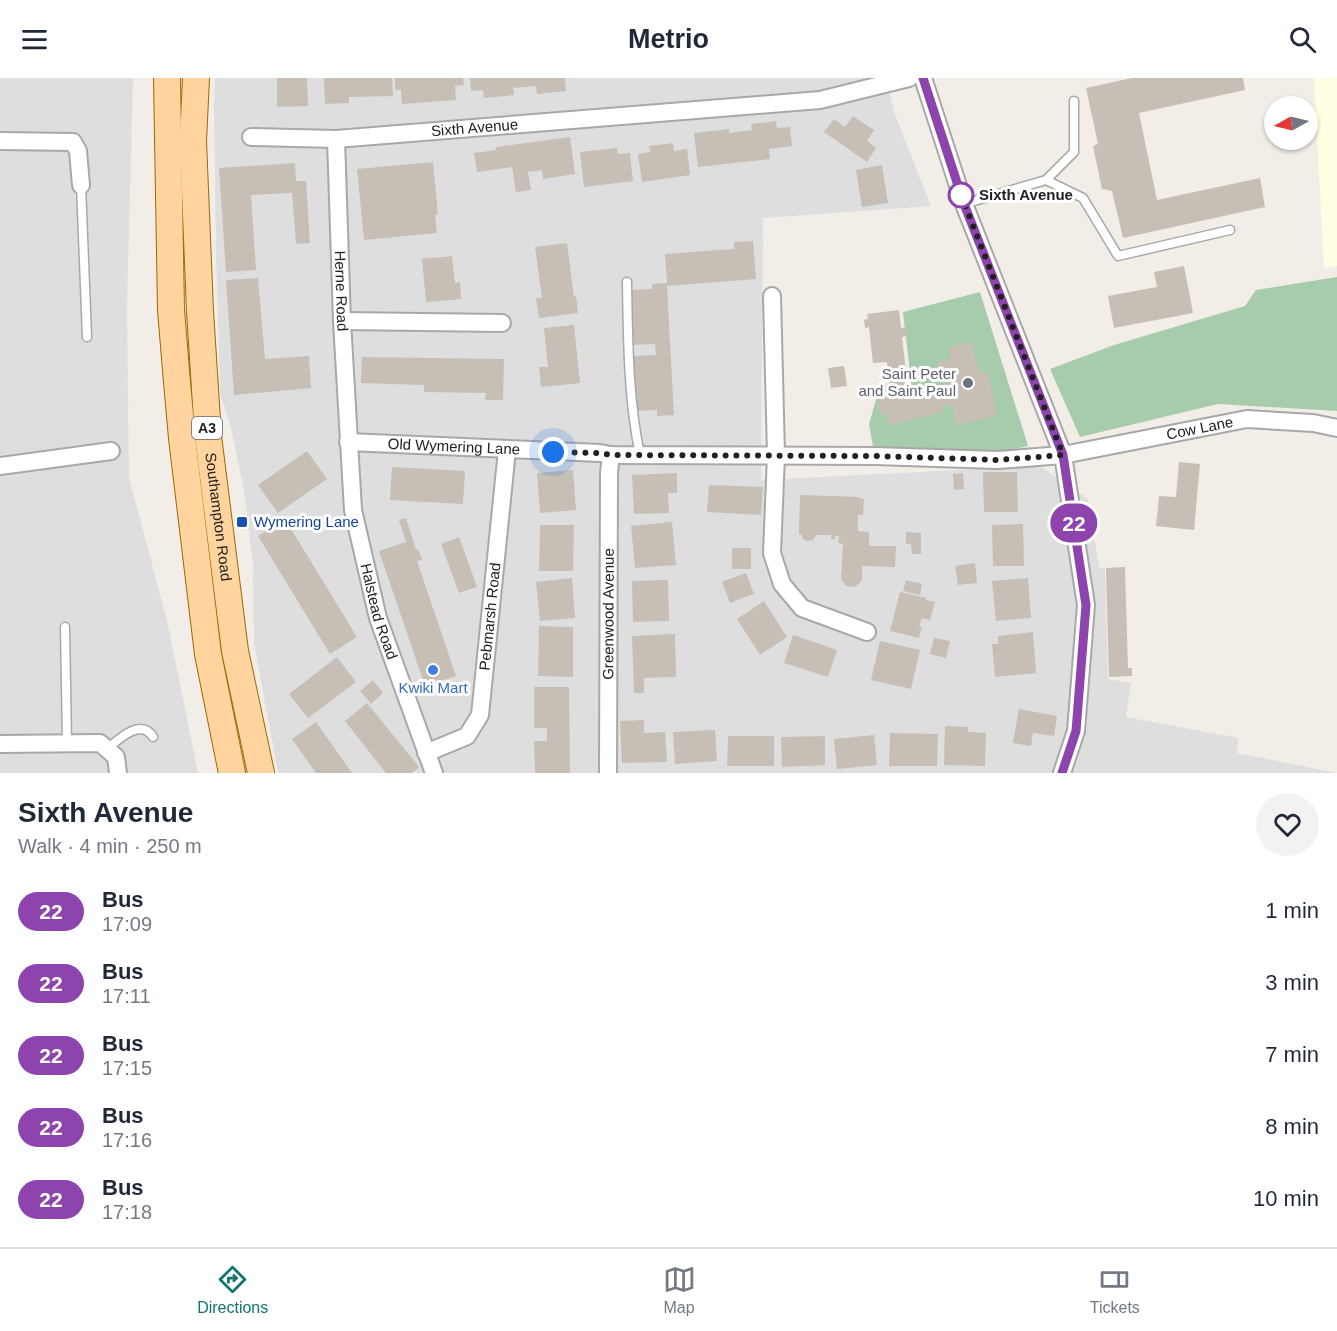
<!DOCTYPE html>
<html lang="en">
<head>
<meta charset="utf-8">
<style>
  :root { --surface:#fff; --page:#f2f2f3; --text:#1f2937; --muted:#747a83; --line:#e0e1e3; --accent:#0f766e }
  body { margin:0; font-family:Helvetica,sans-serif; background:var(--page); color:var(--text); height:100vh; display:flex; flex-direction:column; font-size:22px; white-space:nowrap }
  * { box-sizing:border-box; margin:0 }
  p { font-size:20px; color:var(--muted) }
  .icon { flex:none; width:33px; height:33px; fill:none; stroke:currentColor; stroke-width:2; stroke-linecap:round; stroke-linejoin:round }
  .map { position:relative; height:695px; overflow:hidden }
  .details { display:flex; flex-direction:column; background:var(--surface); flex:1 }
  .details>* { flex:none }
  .badge { padding:0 12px; border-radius:20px; font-size:21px; line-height:39px }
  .needle { width:39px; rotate:262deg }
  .fabs { position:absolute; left:1264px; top:18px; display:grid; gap:12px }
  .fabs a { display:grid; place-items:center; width:54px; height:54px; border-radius:50%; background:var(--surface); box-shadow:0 2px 4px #0004; font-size:30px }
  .you { position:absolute; width:30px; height:30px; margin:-15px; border:4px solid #fff; border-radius:50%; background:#1a73e8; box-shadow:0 0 0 9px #1a73e833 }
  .map>.badge { position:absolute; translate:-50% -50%; box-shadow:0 0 0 3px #fff }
  .round { display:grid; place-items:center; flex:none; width:63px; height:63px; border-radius:32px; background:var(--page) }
  .headline { display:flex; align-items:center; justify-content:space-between; height:102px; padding:0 18px }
  h1 { font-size:28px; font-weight:600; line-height:45px }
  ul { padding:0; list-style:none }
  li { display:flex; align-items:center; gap:18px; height:72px; padding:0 18px }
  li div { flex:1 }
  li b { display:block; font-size:22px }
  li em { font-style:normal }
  li .badge { min-width:66px; font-weight:700; text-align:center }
  header { display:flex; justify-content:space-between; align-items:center; height:78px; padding:0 18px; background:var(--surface); font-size:27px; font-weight:600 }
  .tab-bar { display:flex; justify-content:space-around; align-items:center; height:84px; border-top:2px solid var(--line); background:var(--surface); font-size:16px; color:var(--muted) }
  .tab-bar a { display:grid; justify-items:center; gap:3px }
  .tab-bar .selected { color:var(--accent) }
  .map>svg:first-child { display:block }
  .residential { fill:#dfdede }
  .education { fill:#fffee3 }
  .cemetery { fill:#a7ccac }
  .building { fill:#c7beb6 }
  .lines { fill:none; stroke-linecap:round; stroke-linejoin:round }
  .lane-casing { stroke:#a8a8a8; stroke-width:11 }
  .street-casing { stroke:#a8a8a8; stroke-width:20 }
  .primary-casing { stroke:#9e6700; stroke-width:28 }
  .lane { stroke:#fff; stroke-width:8 }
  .street { stroke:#fff; stroke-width:16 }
  .primary { stroke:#ffd49f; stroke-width:26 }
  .line-casing { stroke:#fff; stroke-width:14 }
  .line { stroke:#8e44ad; stroke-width:9 }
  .walk { stroke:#212121; stroke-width:6; stroke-dasharray:0 10.8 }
  .stop-dot { fill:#fff; stroke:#8e44ad; stroke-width:3 }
  .worship-dot { fill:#6b7280; stroke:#fff; stroke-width:2 }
  .transit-dot { fill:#1a4fb4; stroke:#fff; stroke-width:2 }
  .shop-dot { fill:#3f7fe0; stroke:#fff; stroke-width:2 }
  .labels { text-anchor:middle; stroke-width:6; stroke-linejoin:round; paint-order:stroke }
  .shield { fill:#fff; stroke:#646464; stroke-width:1.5 }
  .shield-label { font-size:14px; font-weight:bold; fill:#212121 }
  .street-label { font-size:15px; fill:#212121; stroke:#fff }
  .stop-label { font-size:15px; font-weight:bold; fill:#212121; stroke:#fff; text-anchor:start }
  .worship-label { font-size:15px; fill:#5b616d; stroke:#fff; text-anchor:end }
  .transit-label { font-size:15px; fill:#164399; stroke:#fff; text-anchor:start }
  .shop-label { font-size:15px; fill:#366cbe; stroke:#fff }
</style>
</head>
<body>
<header><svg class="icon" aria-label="menu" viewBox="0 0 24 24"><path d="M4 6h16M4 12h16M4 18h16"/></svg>Metrio<svg class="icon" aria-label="search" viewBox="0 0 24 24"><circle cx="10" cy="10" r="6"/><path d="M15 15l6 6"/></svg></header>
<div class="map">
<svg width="1337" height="695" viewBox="0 0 1337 695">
  <rect width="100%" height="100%" fill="#f2eee7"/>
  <path class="residential" d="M 0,0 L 133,0 L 127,231 L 129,400 L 167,542 L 198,695 L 0,695 Z
    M 215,0 L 886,0 L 894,34 L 931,128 L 763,140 L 761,402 L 1040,388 L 1088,421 L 1099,490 L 1105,491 L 1108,601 L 1131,605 L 1126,639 L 1238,660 L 1237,675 L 1337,695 L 278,695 L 254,566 L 253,486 L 244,413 L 231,350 L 220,315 L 216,174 L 214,30 Z"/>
  <path class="education" d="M 1314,0 L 1337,0 L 1337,188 L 1324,190 Z"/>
  <path class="cemetery" d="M 1337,199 L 1337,333 L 1218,326 L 1080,359 L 1050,291 L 1114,267 L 1245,228 L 1256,212 Z
    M 980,214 L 1028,368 L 988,377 L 874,374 L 869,346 L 880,308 L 911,303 L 903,234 Z"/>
  <path class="building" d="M 277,0 L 307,0 L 308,28 L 277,29 Z
    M 324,0 L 392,0 L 393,18 L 349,19 L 349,25 L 325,26 Z
    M 395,0 L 463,0 L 464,7 L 455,8 L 456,22 L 402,26 L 401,12 L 395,12 Z
    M 470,0 L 565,0 L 566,13 L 537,16 L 536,8 L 513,10 L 514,17 L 484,20 L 483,12 L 471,13 Z
    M 1132,0 L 1243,0 L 1245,12 L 1139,35 L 1157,122 L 1260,100 L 1265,129 L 1123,160 L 1112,113 L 1102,111 L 1093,68 L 1098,66 L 1086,10 Z
    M 853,38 L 874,52 L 867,63 L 876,70 L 867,84 L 824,54 L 834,41 L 845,49 Z
    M 776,43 L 777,50 L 790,49 L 792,68 L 769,71 L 770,81 L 698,89 L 694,55 L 729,51 L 729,55 L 752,52 L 751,46 Z
    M 570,59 L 575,96 L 543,101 L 542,92 L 528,94 L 531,112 L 516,114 L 512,89 L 477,94 L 474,75 L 496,72 L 496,69 Z
    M 673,65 L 674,73 L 687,71 L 690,97 L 642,104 L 638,76 L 650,74 L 649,68 Z
    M 617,70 L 618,76 L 630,75 L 633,103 L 584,109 L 580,74 Z
    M 433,84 L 438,136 L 435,137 L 437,155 L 364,162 L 357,91 Z
    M 295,85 L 296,103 L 306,103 L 310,165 L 296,166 L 292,115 L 251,117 L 256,192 L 226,194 L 219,90 Z
    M 882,87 L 888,125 L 862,129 L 856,92 Z
    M 753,163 L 756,201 L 667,208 L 674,337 L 657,338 L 657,332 L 635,333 L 632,278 L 656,277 L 655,266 L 632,267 L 629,212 L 652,211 L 652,206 L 667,205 L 665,176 L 734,171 L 734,164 Z
    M 567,165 L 574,219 L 576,218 L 578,235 L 539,240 L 536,220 L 542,220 L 535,169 Z
    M 452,178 L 455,205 L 460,204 L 461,221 L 426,224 L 422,181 Z
    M 1184,188 L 1193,235 L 1114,250 L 1108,218 L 1157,209 L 1154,194 Z
    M 258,200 L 265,281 L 309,278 L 311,310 L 234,317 L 226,202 Z
    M 899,232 L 901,250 L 906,249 L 907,258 L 902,259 L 907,303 L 911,303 L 912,311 L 935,306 L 939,318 L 949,315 L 947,305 L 943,305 L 938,284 L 951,281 L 948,269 L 971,264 L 979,295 L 987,293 L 997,337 L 957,347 L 952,327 L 941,329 L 942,334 L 889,347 L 886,336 L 880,335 L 877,328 L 879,323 L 882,320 L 880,308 L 889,307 L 887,284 L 873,285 L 869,249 L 865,250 L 864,242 L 868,241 L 867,236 Z
    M 574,247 L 580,305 L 541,309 L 539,289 L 548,289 L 544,250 Z
    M 362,279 L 504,281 L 503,322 L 485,322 L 486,315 L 424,314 L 424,307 L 361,305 Z
    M 844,288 L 847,308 L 831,310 L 828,290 Z
    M 307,373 L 327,401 L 278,435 L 258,407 Z
    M 1179,384 L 1200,386 L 1194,452 L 1156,448 L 1159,418 L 1176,419 Z
    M 392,389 L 465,393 L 463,426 L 390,422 Z
    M 573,392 L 576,432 L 540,435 L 537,395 Z
    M 983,394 L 1017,394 L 1018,434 L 984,434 Z
    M 677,395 L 677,415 L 668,415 L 669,435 L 634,436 L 632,397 Z
    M 963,395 L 964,411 L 954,412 L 953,396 Z
    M 709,407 L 763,409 L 761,437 L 707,434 Z
    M 800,417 L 859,419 L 859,420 L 864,421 L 863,437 L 858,437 L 858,453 L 869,454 L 869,468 L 896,468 L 895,489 L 862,488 L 862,502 L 860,505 L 854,509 L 846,508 L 841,501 L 843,466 L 838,465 L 839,458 L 835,458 L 835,461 L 831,461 L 831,457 L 816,457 L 813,462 L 807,463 L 803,461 L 801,456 L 799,456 Z
    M 406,440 L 416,472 L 418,471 L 422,482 L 417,483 L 456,598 L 425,608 L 379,473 L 406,464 L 399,442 Z
    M 285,441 L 357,559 L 330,576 L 258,458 Z
    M 672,444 L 676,487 L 635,490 L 631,448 Z
    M 1023,446 L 1024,488 L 993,488 L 992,447 Z
    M 540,447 L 574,447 L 573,493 L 539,493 Z
    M 906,454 L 921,455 L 921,476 L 912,476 L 911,466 L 906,466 Z
    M 459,459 L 477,509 L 459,515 L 441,466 Z
    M 732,470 L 751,470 L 751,491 L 732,491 Z
    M 975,485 L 977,505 L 958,507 L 955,488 Z
    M 1125,489 L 1128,590 L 1132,590 L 1132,598 L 1109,599 L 1106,490 Z
    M 746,495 L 754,516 L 730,525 L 722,504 Z
    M 572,500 L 575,540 L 540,543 L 536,504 Z
    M 1028,500 L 1031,540 L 996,543 L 992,503 Z
    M 668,502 L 669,543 L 633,544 L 632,503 Z
    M 906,502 L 922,506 L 920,517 L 903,513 Z
    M 900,514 L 926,520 L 926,522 L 935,524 L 930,542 L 922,540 L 919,549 L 922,549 L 919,560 L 890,553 Z
    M 764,523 L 787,559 L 760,577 L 737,541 Z
    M 539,548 L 573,549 L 573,599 L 538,598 Z
    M 1033,554 L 1036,595 L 995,599 L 992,566 L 998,566 L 998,558 Z
    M 675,556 L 676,599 L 644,600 L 644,615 L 634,615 L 632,558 Z
    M 793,557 L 837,572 L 828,599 L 784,585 Z
    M 934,560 L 950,563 L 946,580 L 930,576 Z
    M 880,563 L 920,572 L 911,611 L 871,602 Z
    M 337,579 L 356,604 L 308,640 L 289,616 Z
    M 373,602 L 383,615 L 371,626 L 360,613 Z
    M 534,609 L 569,609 L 570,695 L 535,695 L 534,663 L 547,663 L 547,650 L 534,650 Z
    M 367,625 L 419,689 L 412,695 L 386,695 L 345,643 Z
    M 1019,631 L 1057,638 L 1054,658 L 1033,655 L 1031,668 L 1013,665 Z
    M 644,642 L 644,655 L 665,654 L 667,684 L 622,685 L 620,643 Z
    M 316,644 L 352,695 L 316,695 L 292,661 Z
    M 945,648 L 968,649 L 968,654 L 986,655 L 985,688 L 944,687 Z
    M 715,652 L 717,683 L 675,686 L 673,654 Z
    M 890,655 L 938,656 L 937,688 L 889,688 Z
    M 874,657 L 877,687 L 837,691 L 834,661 Z
    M 728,658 L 774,658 L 774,688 L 727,688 Z
    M 825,658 L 825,687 L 782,689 L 781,659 Z"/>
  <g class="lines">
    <g class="lane-casing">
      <path id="lane" d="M 1046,102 L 1074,74 L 1074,23
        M 81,107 L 87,259
        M 964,126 L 1046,102 L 1083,120 L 1118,178 L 1230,152
        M 627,204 C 628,262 628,320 640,377
        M 65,549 L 67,665
        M 107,671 C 118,662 141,639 153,659"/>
    </g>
    <g class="street-casing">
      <g id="street">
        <path d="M 923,0 L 964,126 L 1063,377 L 1086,527 L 1076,653 L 1062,695"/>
        <path id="s1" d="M 251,59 L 336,61 L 820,22 L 909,0"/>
        <path id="s2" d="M 336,61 L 342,243 L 353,432 L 378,540 L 434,695"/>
        <path d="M 0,63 L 73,64 L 78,73 L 81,107"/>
        <path d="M 772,218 L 776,377 L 772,475 L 782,506 L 802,530 L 867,554"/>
        <path d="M 342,243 L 502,245"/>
        <path id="s3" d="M 348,364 L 600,375 L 611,377 L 875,378 L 998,382 L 1063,377 L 1247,341 L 1313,345 L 1337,350"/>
        <path d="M 0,388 L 111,373"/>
        <path d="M 0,666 L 100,665 L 116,679 L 118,695"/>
        <path id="s4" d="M 426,675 L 467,658 L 480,637 L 507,372"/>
        <path id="s5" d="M 608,695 L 609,395 L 611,377"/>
      </g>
    </g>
    <g class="primary-casing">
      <g id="primary">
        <path d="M 167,0 L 171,232 L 177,304 L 182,360 L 208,576 L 232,695"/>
        <path id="s6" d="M 196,0 L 193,63 L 200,233 L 208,358 L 235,573 L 261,695"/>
      </g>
    </g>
    <use href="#lane" class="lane"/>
    <use href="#street" class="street"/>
    <use href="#primary" class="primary"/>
  </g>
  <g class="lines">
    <g class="line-casing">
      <path id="line" d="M 923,0 L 964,126 L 1063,377 L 1086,527 L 1076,653 L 1062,695"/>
    </g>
    <use href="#line" class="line"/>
    <path class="walk" d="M 553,374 L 600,375 L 611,377 L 875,378 L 998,382 L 1063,377 L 961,117"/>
  </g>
  <circle class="stop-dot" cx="961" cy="117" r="12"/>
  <circle class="worship-dot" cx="968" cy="305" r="6"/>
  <rect class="transit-dot" x="236" y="438" width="12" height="12" rx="3"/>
  <circle class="shop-dot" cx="433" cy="592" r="6"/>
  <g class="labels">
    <rect class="shield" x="192" y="339" width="30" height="22" rx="4.5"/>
    <g class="shield-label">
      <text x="207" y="355">A3</text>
    </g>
    <g class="street-label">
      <text dy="5" stroke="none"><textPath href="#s1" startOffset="224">Sixth Avenue</textPath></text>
      <text dy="5" stroke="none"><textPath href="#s2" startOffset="152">Herne Road</textPath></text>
      <text dy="5" stroke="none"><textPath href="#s3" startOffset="855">Cow Lane</textPath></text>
      <text dy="5" stroke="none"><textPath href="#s3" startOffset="106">Old Wymering Lane</textPath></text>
      <text dy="5" stroke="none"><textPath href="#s6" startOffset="440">Southampton Road</textPath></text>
      <text dy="5" stroke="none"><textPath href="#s2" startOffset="476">Halstead Road</textPath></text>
      <text dy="5" stroke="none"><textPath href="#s5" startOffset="159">Greenwood Avenue</textPath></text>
      <text dy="5" stroke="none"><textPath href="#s4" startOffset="168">Pebmarsh Road</textPath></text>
    </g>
    <g class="stop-label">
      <text x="979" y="122">Sixth Avenue</text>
    </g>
    <g class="worship-label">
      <text x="956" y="301">Saint Peter<tspan x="956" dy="17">and Saint Paul</tspan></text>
    </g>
    <g class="transit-label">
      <text x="254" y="449">Wymering Lane</text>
    </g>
    <g class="shop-label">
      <text x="433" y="615">Kwiki Mart</text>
    </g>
  </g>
</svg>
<div class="fabs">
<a><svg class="needle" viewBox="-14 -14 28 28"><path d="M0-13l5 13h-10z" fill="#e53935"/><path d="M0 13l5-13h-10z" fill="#747a83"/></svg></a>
</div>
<div class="you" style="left:553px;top:374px"></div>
<b class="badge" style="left:1074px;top:445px;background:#8e44ad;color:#fff">22</b>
</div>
<section class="details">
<div class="headline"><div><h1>Sixth Avenue</h1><p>Walk · 4 min · 250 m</p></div><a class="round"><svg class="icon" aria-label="heart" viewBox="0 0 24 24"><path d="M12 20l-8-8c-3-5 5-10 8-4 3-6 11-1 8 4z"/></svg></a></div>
<ul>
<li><span class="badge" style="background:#8e44ad;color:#fff">22</span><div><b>Bus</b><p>17:09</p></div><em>1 min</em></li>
<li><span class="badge" style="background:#8e44ad;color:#fff">22</span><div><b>Bus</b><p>17:11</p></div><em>3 min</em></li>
<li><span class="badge" style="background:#8e44ad;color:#fff">22</span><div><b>Bus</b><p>17:15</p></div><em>7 min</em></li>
<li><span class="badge" style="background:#8e44ad;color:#fff">22</span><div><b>Bus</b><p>17:16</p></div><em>8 min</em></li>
<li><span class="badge" style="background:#8e44ad;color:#fff">22</span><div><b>Bus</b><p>17:18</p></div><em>10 min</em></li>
</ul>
</section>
<nav class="tab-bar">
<a class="selected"><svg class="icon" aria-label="directions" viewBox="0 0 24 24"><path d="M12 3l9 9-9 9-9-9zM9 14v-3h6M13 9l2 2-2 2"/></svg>Directions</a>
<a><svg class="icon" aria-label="map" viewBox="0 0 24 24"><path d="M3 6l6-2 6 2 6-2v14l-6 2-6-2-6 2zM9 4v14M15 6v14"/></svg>Map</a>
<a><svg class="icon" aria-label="tickets" viewBox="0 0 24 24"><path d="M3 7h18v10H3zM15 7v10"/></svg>Tickets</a>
</nav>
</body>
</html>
